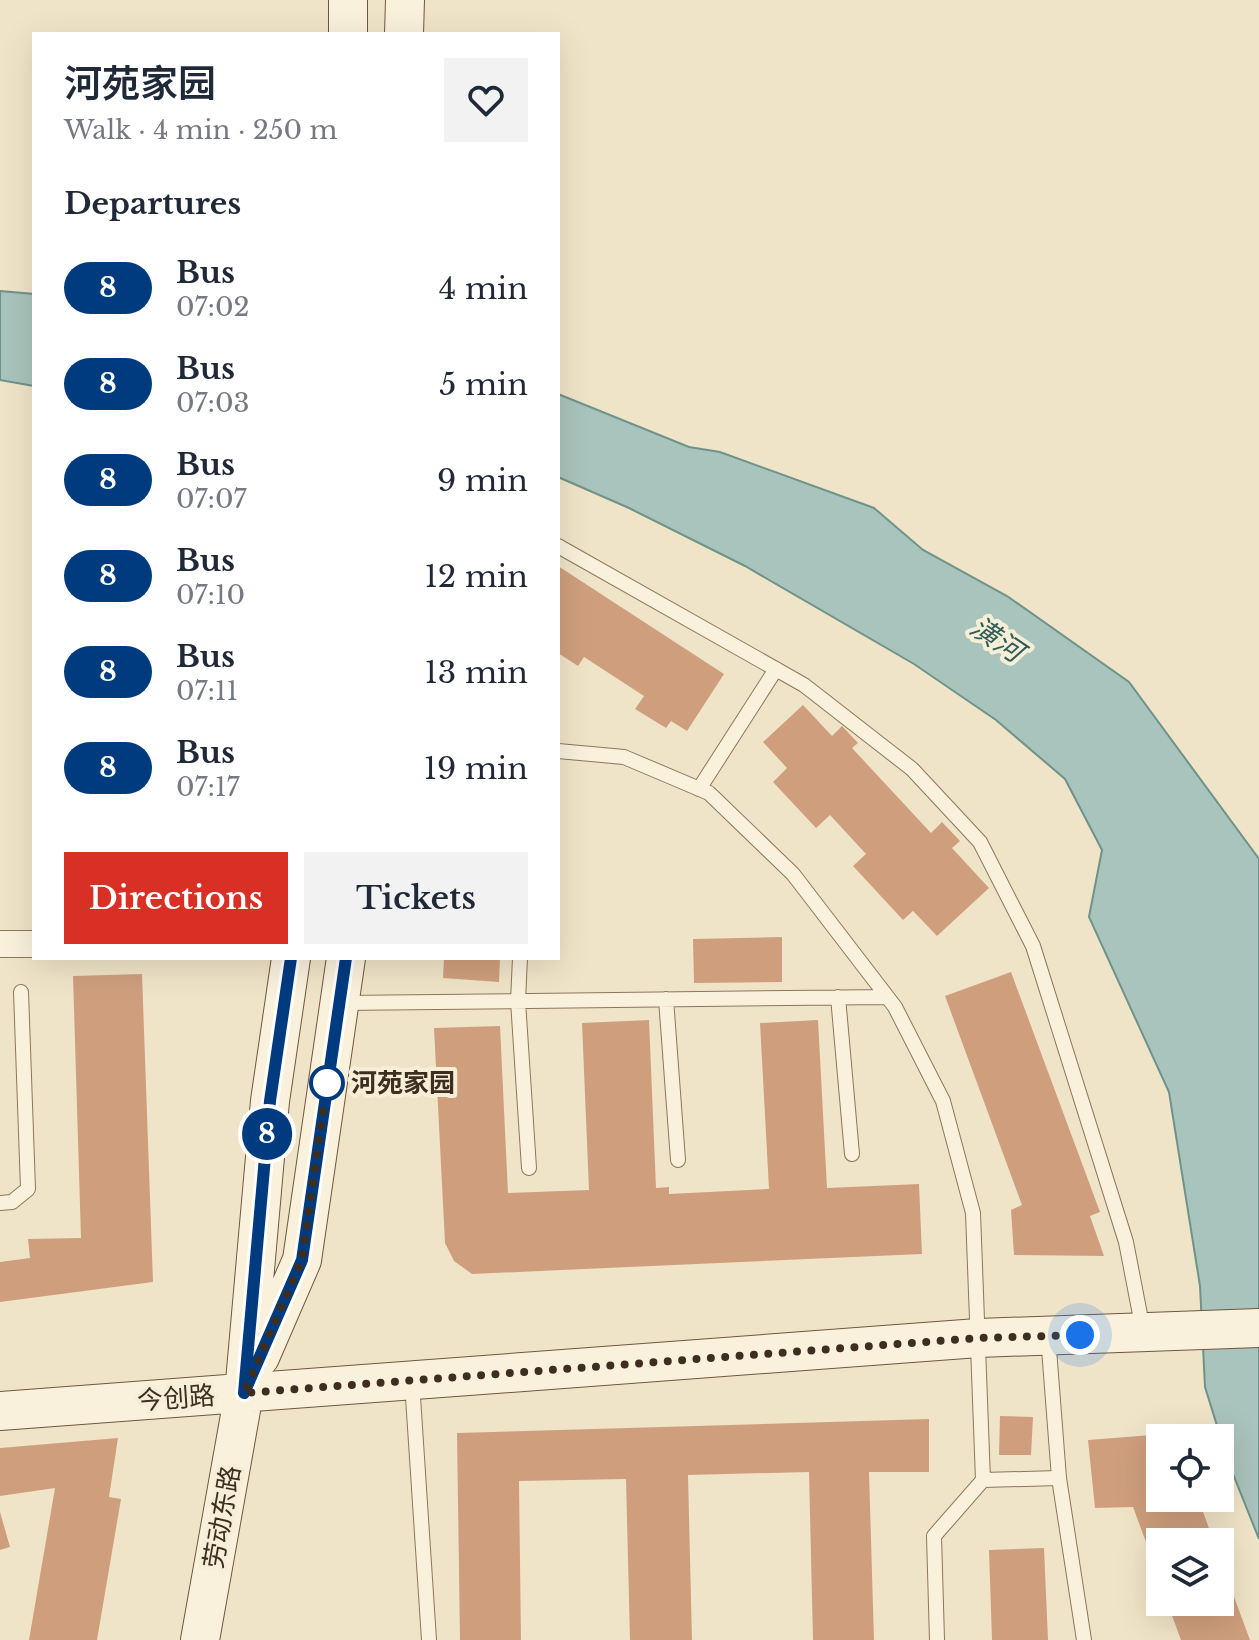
<!DOCTYPE html>
<html lang="en">
<head>
<meta charset="utf-8">
<style>
  :root { --surface:#fff; --page:#f2f2f3; --text:#1f2937; --muted:#747a83; --accent:#d93025 }
  body { margin:0; font-family:"Libre Baskerville","Noto Sans SC",serif; background:var(--page); color:var(--text); height:100vh; display:flex; flex-direction:column; font-size:30px; white-space:nowrap }
  * { box-sizing:border-box; margin:0 }
  p { font-size:26px; color:var(--muted) }
  .icon { flex:none; width:44px; height:44px; fill:none; stroke:currentColor; stroke-width:2; stroke-linecap:round; stroke-linejoin:round }
  .map { position:relative; flex:1; overflow:hidden }
  .sheet { position:absolute; left:32px; top:32px; width:528px; height:928px; display:flex; flex-direction:column; background:var(--surface); border-radius:0px; box-shadow:0 8px 32px #0002 }
  .sheet>* { flex:none }
  .badge { padding:0 16px; border-radius:26px; font-size:28px; line-height:52px }
  .fabs { position:absolute; left:1146px; top:1424px; display:grid; gap:16px }
  .fabs a { display:grid; place-items:center; width:88px; height:88px; border-radius:0px; background:var(--surface); box-shadow:0 8px 32px #0002; font-size:40px }
  .you { position:absolute; width:40px; height:40px; margin:-20px; border:6px solid #fff; border-radius:50%; background:#1a73e8; box-shadow:0 0 0 12px #1a73e833 }
  .map>.badge { position:absolute; translate:-50% -50%; box-shadow:0 0 0 4px #fff }
  h2 { padding:0 32px; font-size:30px; line-height:72px }
  .round { display:grid; place-items:center; flex:none; width:84px; height:84px; border-radius:0px; background:var(--page) }
  .headline { display:flex; align-items:center; justify-content:space-between; height:136px; padding:0 32px }
  h1 { font-size:38px; font-weight:600; line-height:60px }
  .cta { display:flex; gap:16px; margin-top:auto; padding:16px 32px }
  .cta a { flex:1; height:92px; border-radius:0px; background:var(--accent); color:#fff; font-size:32px; font-weight:600; line-height:92px; text-align:center }
  .cta a+a { background:var(--page); color:var(--text) }
  ul { padding:0; list-style:none }
  li { display:flex; align-items:center; gap:24px; height:96px; padding:0 32px }
  li div { flex:1 }
  li b { display:block; font-size:30px }
  li em { font-style:normal }
  li .badge { min-width:88px; font-weight:700; text-align:center }
  .map>svg:first-child { display:block }
  .water { fill:#a9c4bc; stroke:#6f938a; stroke-width:2 }
  .building { fill:#cf9f7d }
  .lines { fill:none; stroke-linecap:round; stroke-linejoin:round }
  .lane-casing { stroke:#8d765c; stroke-width:16 }
  .street-casing { stroke:#8d765c; stroke-width:28 }
  .secondary-casing { stroke:#6f573f; stroke-width:40 }
  .lane { stroke:#faf1dc; stroke-width:14 }
  .street { stroke:#faf1dc; stroke-width:26 }
  .secondary { stroke:#faf1dc; stroke-width:38 }
  .line-casing { stroke:#fff; stroke-width:18 }
  .line { stroke:#003b80; stroke-width:12 }
  .walk { stroke:#3d2e20; stroke-width:8; stroke-dasharray:0 14.4 }
  .stop-dot { fill:#fff; stroke:#003b80; stroke-width:4 }
  .labels { text-anchor:middle; stroke-width:8; stroke-linejoin:round; paint-order:stroke }
  .stop-label { font-size:26px; font-weight:bold; fill:#3d2e20; stroke:#f7eed8; text-anchor:start }
  .street-label { font-size:26px; fill:#3d2e20; stroke:#f7eed8 }
  .water-label { font-size:28px; font-style:italic; fill:#2f5d5a; stroke:#f7eed8 }
</style>
</head>
<body>
<div class="map">
<svg width="1259" height="1640" viewBox="0 0 1259 1640">
  <rect width="100%" height="100%" fill="#f0e4c8"/>
  <path class="water" d="M 0,291 L 34,294 L 34,386 L 0,380 Z
    M 558,394 L 689,447 L 720,452 L 874,508 L 923,550 L 1007,596 L 1129,682 L 1259,859 L 1259,1539 L 1229,1464 L 1205,1387 L 1200,1286 L 1169,1092 L 1089,917 L 1102,850 L 1065,779 L 996,720 L 914,664 L 745,566 L 629,508 L 558,477 Z"/>
  <path class="building" d="M 558,566 L 724,674 L 687,731 L 671,721 L 666,728 L 635,709 L 644,696 L 584,657 L 578,666 L 558,653 Z
    M 803,705 L 832,736 L 842,726 L 858,743 L 852,748 L 931,833 L 942,822 L 960,841 L 952,848 L 989,888 L 937,936 L 913,911 L 903,920 L 853,866 L 866,854 L 830,815 L 816,828 L 773,782 L 787,768 L 763,742 Z
    M 782,937 L 782,982 L 694,983 L 693,939 Z
    M 444,958 L 500,958 L 499,982 L 443,978 Z
    M 1011,972 L 1100,1212 L 1090,1216 L 1104,1256 L 1014,1255 L 1011,1210 L 1022,1205 L 945,996 Z
    M 142,974 L 153,1282 L 0,1302 L 0,1262 L 30,1258 L 28,1239 L 81,1238 L 73,976 Z
    M 649,1020 L 656,1188 L 669,1187 L 669,1194 L 769,1189 L 760,1023 L 818,1020 L 827,1188 L 919,1184 L 922,1254 L 472,1274 L 454,1261 L 445,1243 L 434,1028 L 500,1026 L 508,1193 L 589,1190 L 582,1023 Z
    M 1000,1416 L 1033,1417 L 1031,1455 L 999,1455 Z
    M 929,1419 L 929,1472 L 869,1472 L 874,1640 L 813,1640 L 809,1472 L 688,1475 L 692,1640 L 630,1640 L 626,1479 L 519,1481 L 521,1640 L 460,1640 L 457,1433 Z
    M 1177,1433 L 1178,1438 L 1160,1438 L 1160,1498 L 1198,1498 L 1214,1542 L 1160,1542 L 1160,1580 L 1133,1507 L 1095,1508 L 1088,1440 Z
    M 118,1438 L 109,1497 L 121,1499 L 97,1640 L 29,1640 L 55,1488 L 0,1496 L 0,1448 Z
    M 0,1512 L 10,1547 L 0,1550 Z
    M 1044,1548 L 1048,1640 L 992,1640 L 989,1550 Z
    M 1220,1559 L 1250,1640 L 1181,1640 L 1167,1602 L 1220,1602 Z"/>
  <g class="lines">
    <g class="lane-casing">
      <path id="lane" d="M 558,546 L 804,685 L 912,769 L 980,842 L 1033,946 L 1126,1242 L 1143,1330
        M 558,751 L 624,757 L 709,793 L 793,874 L 895,1007 L 943,1101 L 973,1213 L 983,1480 L 934,1536 L 937,1640
        M 699,789 L 776,669
        M 520,958 L 518,1001 L 529,1168
        M 838,997 L 852,1154
        M 666,999 L 678,1160
        M 340,1003 L 887,997
        M 0,1203 L 12,1202 L 28,1189 L 21,992
        M 1048,1336 L 1059,1478 L 1084,1640
        M 412,1382 L 429,1640
        M 983,1480 L 1059,1478"/>
    </g>
    <g class="street-casing">
      <path id="street" d="M 0,944 L 34,944"/>
    </g>
    <g class="secondary-casing">
      <path id="secondary" d="M 348,34 L 348,0
        M 404,34 L 405,0
        M 260,1357 L 302,1260 L 346,958
        M 0,1411 L 978,1338 L 1259,1328
        M 200,1640 L 244,1393 L 270,1101 L 291,958"/>
    </g>
    <use href="#lane" class="lane"/>
    <use href="#street" class="street"/>
    <use href="#secondary" class="secondary"/>
  </g>
  <g class="lines">
    <g class="line-casing">
      <path id="line" d="M 291,958 L 270,1101 L 244,1393 L 302,1260 L 346,958"/>
    </g>
    <use href="#line" class="line"/>
    <path class="walk" d="M 327,1083 L 302,1260 L 244,1393 L 978,1338 L 1080,1335"/>
  </g>
  <circle class="stop-dot" cx="327" cy="1083" r="16"/>
  <g class="labels">
    <g class="stop-label">
      <text x="351" y="1092">河苑家园</text>
    </g>
    <g class="street-label">
      <text transform="translate(176 1398) rotate(-4)" y="9">今创路</text>
      <text transform="translate(222 1517) rotate(-80)" y="9">劳动东路</text>
    </g>
    <g class="water-label">
      <text transform="translate(997 639) rotate(34)" y="10">潢河</text>
    </g>
  </g>
</svg>
<div class="fabs">
<a><svg class="icon" aria-label="locate" viewBox="0 0 24 24"><circle cx="12" cy="12" r="6"/><path d="M12 2v4M12 18v4M2 12h4M18 12h4"/></svg></a>
<a><svg class="icon" aria-label="layers" viewBox="0 0 24 24"><path d="M12 4l9 5-9 5-9-5zM3 14l9 5 9-5"/></svg></a>
</div>
<div class="you" style="left:1080px;top:1335px"></div>
<b class="badge" style="left:267px;top:1134px;background:#003b80;color:#fff">8</b>
<section class="sheet">
<div class="headline"><div><h1>河苑家园</h1><p>Walk · 4 min · 250 m</p></div><a class="round"><svg class="icon" aria-label="heart" viewBox="0 0 24 24"><path d="M12 20l-8-8c-3-5 5-10 8-4 3-6 11-1 8 4z"/></svg></a></div>
<h2>Departures</h2>
<ul>
<li><span class="badge" style="background:#003b80;color:#fff">8</span><div><b>Bus</b><p>07:02</p></div><em>4 min</em></li>
<li><span class="badge" style="background:#003b80;color:#fff">8</span><div><b>Bus</b><p>07:03</p></div><em>5 min</em></li>
<li><span class="badge" style="background:#003b80;color:#fff">8</span><div><b>Bus</b><p>07:07</p></div><em>9 min</em></li>
<li><span class="badge" style="background:#003b80;color:#fff">8</span><div><b>Bus</b><p>07:10</p></div><em>12 min</em></li>
<li><span class="badge" style="background:#003b80;color:#fff">8</span><div><b>Bus</b><p>07:11</p></div><em>13 min</em></li>
<li><span class="badge" style="background:#003b80;color:#fff">8</span><div><b>Bus</b><p>07:17</p></div><em>19 min</em></li>
</ul>
<div class="cta"><a>Directions</a><a>Tickets</a></div>
</section>
</div>
</body>
</html>
